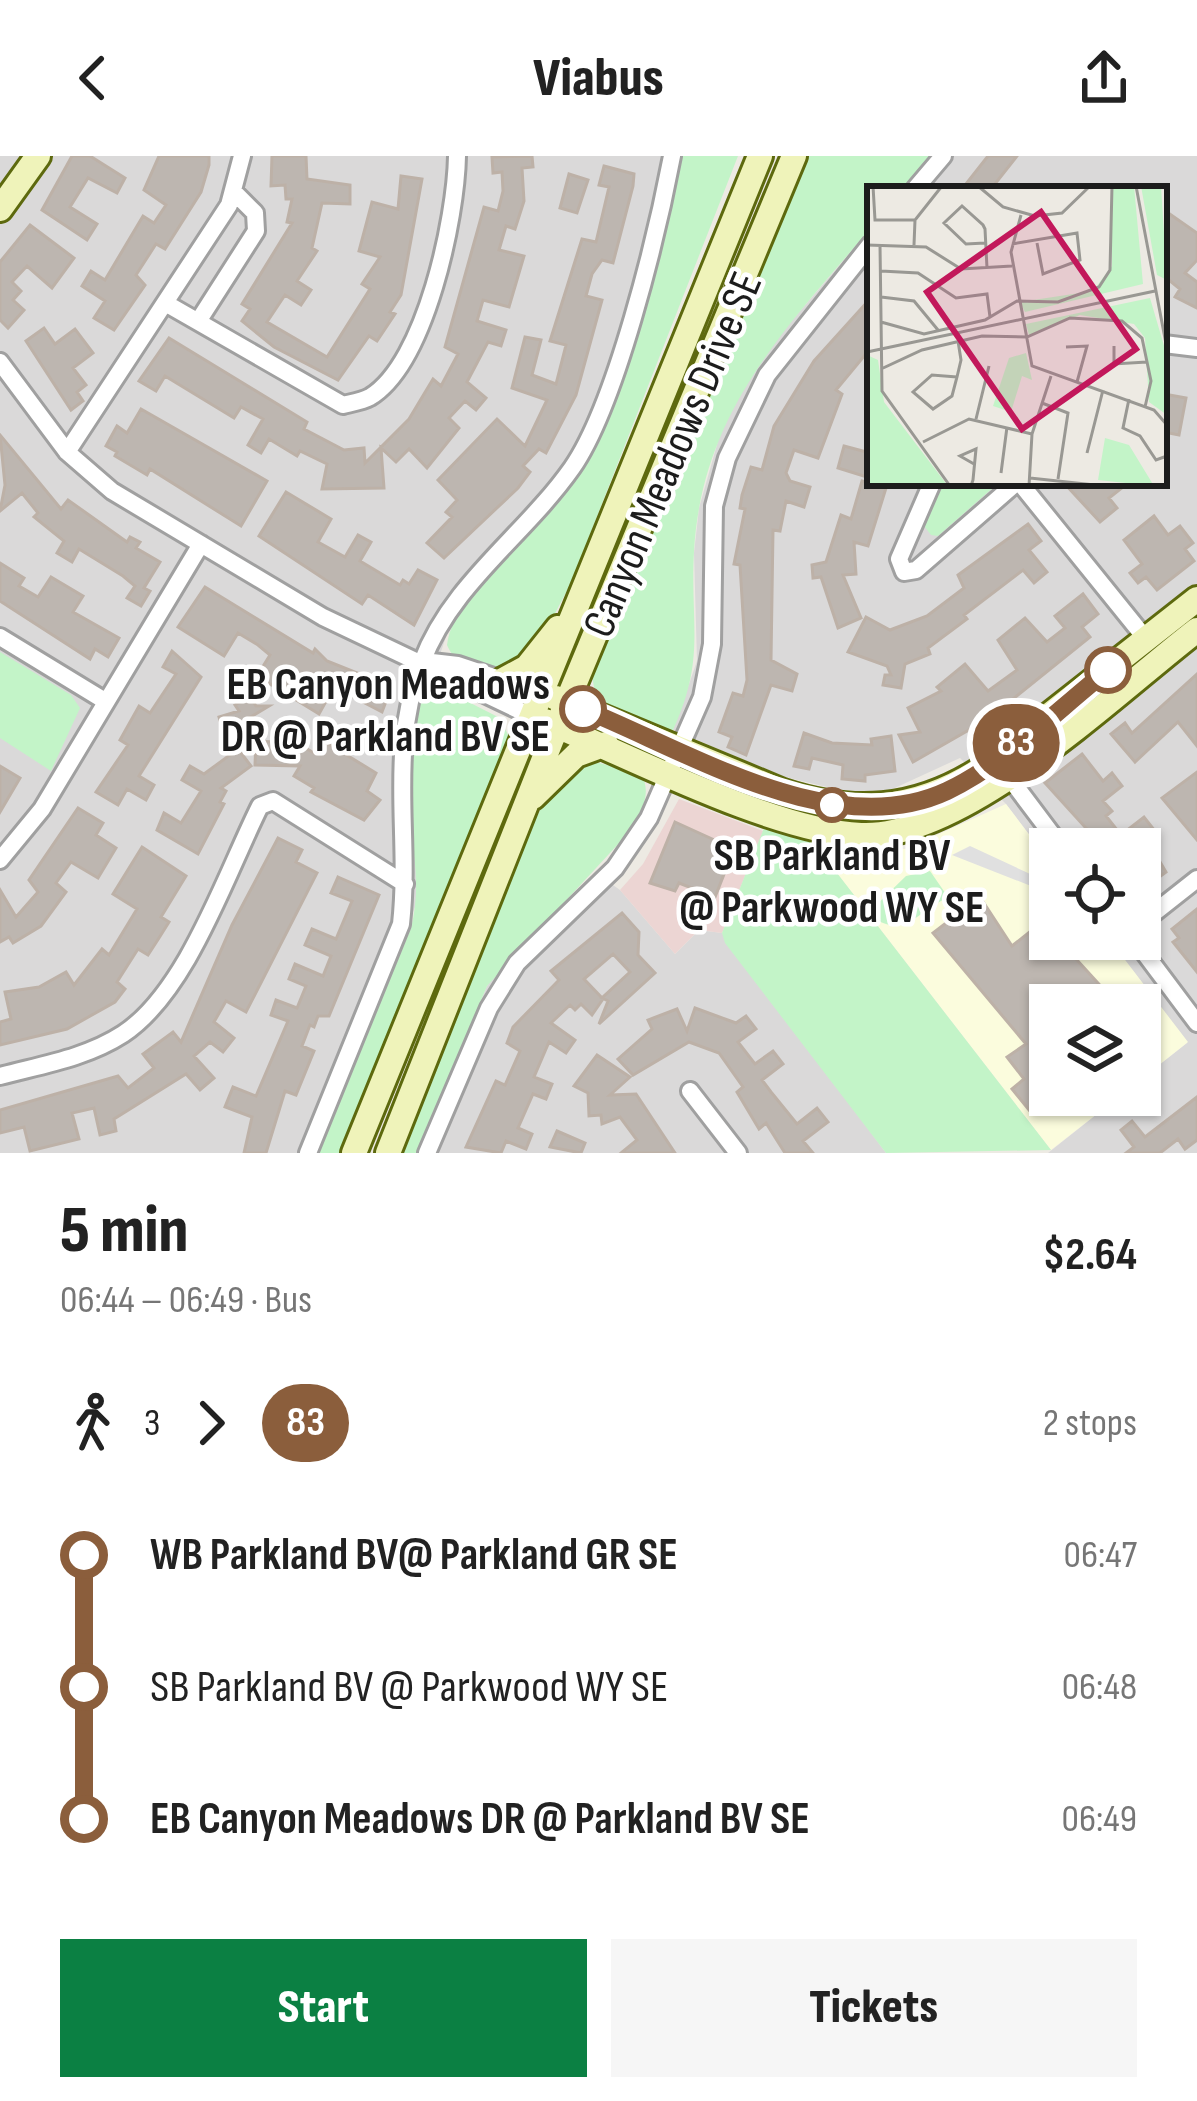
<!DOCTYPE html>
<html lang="en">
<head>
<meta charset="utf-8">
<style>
  :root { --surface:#fff; --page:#f6f6f6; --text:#222; --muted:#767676; --accent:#0b8043 }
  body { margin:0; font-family:"Sofia Sans Condensed",sans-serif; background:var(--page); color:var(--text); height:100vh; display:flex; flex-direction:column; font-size:45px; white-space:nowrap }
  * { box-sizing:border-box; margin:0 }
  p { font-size:39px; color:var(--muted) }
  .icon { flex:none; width:66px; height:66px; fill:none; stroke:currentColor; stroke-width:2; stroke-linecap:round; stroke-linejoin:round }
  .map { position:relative; height:997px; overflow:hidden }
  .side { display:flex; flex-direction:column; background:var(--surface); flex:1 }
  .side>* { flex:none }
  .badge { padding:0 24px; border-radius:39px; font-size:42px; line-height:78px }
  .controls { position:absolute; left:1029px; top:672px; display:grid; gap:24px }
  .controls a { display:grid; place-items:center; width:132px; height:132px; border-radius:0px; background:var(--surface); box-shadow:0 3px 9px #0004; font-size:60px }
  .map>.badge { position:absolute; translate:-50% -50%; box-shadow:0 0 0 6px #fff }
  .legs { display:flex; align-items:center; gap:18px; height:132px; padding:0 60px; font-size:39px }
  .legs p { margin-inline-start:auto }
  .summary { display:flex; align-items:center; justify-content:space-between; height:204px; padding:0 60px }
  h1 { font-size:66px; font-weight:800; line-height:90px }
  .primary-button { display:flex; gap:24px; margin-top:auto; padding:24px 60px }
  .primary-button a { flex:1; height:138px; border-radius:0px; background:var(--accent); color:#fff; font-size:48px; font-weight:800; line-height:138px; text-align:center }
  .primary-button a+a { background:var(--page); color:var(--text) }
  ul { padding:0 60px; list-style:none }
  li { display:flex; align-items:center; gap:42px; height:132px; font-size:45px }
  li i { display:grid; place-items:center; width:18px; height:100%; margin:0 15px; background:currentColor }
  li i::after { content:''; width:30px; height:30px; margin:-15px; border:9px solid; border-radius:50%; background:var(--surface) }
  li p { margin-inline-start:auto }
  li:first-child i { background:linear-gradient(#0000 50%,currentColor 0) }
  li:last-child i { background:linear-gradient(currentColor 50%,#0000 0) }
  header { display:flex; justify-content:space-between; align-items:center; height:156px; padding:0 60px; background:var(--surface); font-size:54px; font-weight:800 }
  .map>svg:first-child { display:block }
  .residential { fill:#dad9d9 }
  .commercial { fill:#ecd5d3 }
  .education { fill:#fbfcdd }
  .park { fill:#c3f4c8 }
  .parking { fill:#e0e0e0 }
  .building { fill:#bdb6b0; stroke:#bdb1a7; stroke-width:3 }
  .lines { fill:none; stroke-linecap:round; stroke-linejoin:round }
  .street-casing { stroke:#a0a0a0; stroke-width:22 }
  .secondary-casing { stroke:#5d690e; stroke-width:30 }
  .street { stroke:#fff; stroke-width:16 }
  .secondary { stroke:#eff3ba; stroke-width:24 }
  .line-1-casing { stroke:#fff; stroke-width:27 }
  .line-1 { stroke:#8b5e3c; stroke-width:18 }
  .stop-1-dot { fill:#fff; stroke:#8b5e3c; stroke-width:6 }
  .labels { text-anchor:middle; stroke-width:9; stroke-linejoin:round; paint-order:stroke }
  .street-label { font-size:45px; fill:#1c1c1c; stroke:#fff }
  .stop-label { font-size:45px; font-weight:bold; fill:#1c1c1c; stroke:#fff; text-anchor:end }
  .inset-road { fill:none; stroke:#999893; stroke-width:3 }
  .view { fill:#c2185b; fill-opacity:0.15; stroke:#c2185b; stroke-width:6 }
  .inset-edge { fill:none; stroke:#1c1c1c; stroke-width:6 }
</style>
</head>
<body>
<header><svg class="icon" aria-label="back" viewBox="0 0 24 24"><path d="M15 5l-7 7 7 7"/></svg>Viabus<svg class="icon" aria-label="share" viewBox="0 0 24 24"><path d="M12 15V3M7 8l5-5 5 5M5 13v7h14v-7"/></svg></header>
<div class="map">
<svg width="1197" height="997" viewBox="0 0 1197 997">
  <rect width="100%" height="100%" fill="#edeae3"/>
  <path class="residential" d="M 0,0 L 681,0 L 648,132 L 597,285 L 554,350 L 450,469 L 428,534 L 419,543 L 404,618 L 418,701 L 419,741 L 318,997 L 0,997 Z
    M 932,0 L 1197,0 L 1197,997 L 1048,997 L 1121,939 L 1140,939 L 1140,924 L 1187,887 L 1109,783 L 1140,783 L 1140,693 L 1050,693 L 1050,706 L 1006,648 L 960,602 L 873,642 L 785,621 L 673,574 L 697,505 L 694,397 L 699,352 L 720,278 L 737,238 L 767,194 L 870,73 L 870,327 L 1164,327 L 1164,33 L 904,33 Z
    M 596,717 L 620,734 L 675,798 L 699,774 L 722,777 L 886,997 L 418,997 L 487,830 L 529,778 Z"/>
  <path class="commercial" d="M 679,643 L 763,675 L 722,777 L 699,774 L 675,798 L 620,734 L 643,708 Z"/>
  <path class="education" d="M 1006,648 L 1050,706 L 1050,783 L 1109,783 L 1188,886 L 1140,924 L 1140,849 L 1050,849 L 1050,939 L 1121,939 L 1051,994 L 819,694 L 905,693 Z"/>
  <path class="park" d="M 681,0 L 738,0 L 571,427 C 551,464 529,521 477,510 C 461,507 453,503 447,489 C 455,430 546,368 580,315 C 629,239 665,90 681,0 Z
    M 804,0 L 932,0 L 904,33 L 870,33 L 870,73 C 785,173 702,256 694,395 C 690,469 706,502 673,574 L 662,575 L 597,548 L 592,520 Z
    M 940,327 L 994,327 L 995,330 L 938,380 L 931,379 L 921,366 Z
    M 0,496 L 71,539 L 80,552 L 51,615 L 0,582 Z
    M 441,532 L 500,562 L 509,581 L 342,997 L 318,997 L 411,772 C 425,716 406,674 405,619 C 404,595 414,567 419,543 Z
    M 588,604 L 641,618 C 652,637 642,653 633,672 L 487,830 L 418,997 L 394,997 L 520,689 L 553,632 Z
    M 766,667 L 809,681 L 868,757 L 906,720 L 930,715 L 948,741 C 913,759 905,783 870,760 L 1051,994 L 886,997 L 725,787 L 722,777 Z"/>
  <path class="parking" d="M 970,690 L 1041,723 L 1031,730 L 952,699 Z"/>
  <path class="building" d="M 72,0 L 90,0 L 125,22 L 117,37 L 88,22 L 70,51 L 97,68 L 87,84 L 42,54 Z
    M 159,0 L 209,0 L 209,9 L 201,36 L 165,93 L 156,88 L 136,119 L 145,129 L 114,174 L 94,162 L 105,145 L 82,130 L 91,115 L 105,124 L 143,60 L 154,67 L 166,49 L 144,34 Z
    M 272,0 L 306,0 L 307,23 L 350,29 L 350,48 L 322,47 L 312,92 L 317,95 L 297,125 L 311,134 L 301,149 L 285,139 L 267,166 L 327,201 L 370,133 L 362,128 L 380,101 L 359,95 L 372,46 L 398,53 L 401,20 L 422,23 L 401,139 L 390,156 L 395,158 L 377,185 L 369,180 L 338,224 L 274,191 L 242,165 L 250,153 L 242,148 L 292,67 L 287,66 L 292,43 L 286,43 L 285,29 L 271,30 Z
    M 532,0 L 533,11 L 522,12 L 524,45 L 515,73 L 506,70 L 499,94 L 524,100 L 509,151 L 483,144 L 477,165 L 506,174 L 501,190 L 488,186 L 467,226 L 486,242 L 476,254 L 465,245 L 449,262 L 459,272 L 427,312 L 409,293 L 396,306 L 381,292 L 384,332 L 322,333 L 327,308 L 300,295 L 297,300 L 269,283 L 261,297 L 248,289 L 263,263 L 241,251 L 234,262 L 165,220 L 156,235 L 139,225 L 169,182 L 307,266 L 304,273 L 344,294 L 364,292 L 365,307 L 409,263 L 433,223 L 441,230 L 458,198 L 445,191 L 484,51 L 498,55 L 503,35 L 502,16 L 493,17 L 492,1 Z
    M 988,0 L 1017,0 L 991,33 L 962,33 Z
    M 604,10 L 634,18 L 633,30 L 613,107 L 602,104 L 592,118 L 586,140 L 602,144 L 576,239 L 546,297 L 539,293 L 523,310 L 530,316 L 518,332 L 444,402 L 427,387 L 452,361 L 446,356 L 457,344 L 438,324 L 497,263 L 525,290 L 547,244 L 512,232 L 525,181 L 541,184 L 532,219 L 556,228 L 566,189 L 550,185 L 582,83 L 596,86 L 609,31 L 599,29 Z
    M 569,18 L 588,24 L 577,57 L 560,52 Z
    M 1164,54 L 1197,77 L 1197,104 L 1185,117 L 1197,126 L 1197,152 L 1175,141 L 1180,133 L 1164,120 Z
    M 30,69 L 74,102 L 52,132 L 27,110 L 12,126 L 21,135 L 13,144 L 24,154 L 8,172 L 0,164 L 0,106 Z
    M 870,143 L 870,193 L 836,234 L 842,238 L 818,302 L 794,294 L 786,317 L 790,325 L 810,331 L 804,351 L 786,345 L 780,375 L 773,374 L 771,504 L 797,518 L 792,535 L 771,529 L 746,599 L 728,591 L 732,581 L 719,576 L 733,537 L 743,540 L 747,524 L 740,409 L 734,408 L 745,353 L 740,352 L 742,339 L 751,311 L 762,314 L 774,270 L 814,205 Z
    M 44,172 L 55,188 L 75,173 L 93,197 L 73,212 L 86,229 L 77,236 L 83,245 L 71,254 L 26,185 Z
    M 1164,238 L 1186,242 L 1179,279 L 1164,276 Z
    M 141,253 L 267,325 L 241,370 L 150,313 L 147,319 L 115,300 L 117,296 L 106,290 L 117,270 L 127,277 Z
    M 0,279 L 61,353 L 68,344 L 127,386 L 130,381 L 140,386 L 136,392 L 160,406 L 144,432 L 150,435 L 141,450 L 127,442 L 135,430 L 123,420 L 79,393 L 72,406 L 57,397 L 64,385 L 34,361 L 38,357 L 22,337 L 0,355 L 5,329 Z
    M 844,290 L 870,297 L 870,322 L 838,312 Z
    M 862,325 L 886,332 L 868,390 L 854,386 L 856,418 L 843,419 L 861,462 L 838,472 L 821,421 L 813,422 L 812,409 L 826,406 L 841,359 L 851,363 Z
    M 1064,327 L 1128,327 L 1109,342 L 1117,352 L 1100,366 Z
    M 286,336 L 331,363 L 318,386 L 345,401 L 358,379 L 371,386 L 360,405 L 400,429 L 403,424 L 409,428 L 418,414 L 437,424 L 414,469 L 368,439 L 362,448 L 259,380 Z
    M 1154,360 L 1168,379 L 1180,370 L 1193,387 L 1185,393 L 1194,405 L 1157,434 L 1146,421 L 1138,427 L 1130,417 L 1142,408 L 1124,384 Z
    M 1028,368 L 1041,385 L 1029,394 L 1047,416 L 1034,427 L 1023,414 L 964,459 L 967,463 L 928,492 L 930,498 L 905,508 L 901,532 L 883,529 L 885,519 L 891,519 L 887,510 L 848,496 L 866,461 L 890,474 L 927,460 L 964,432 L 958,419 Z
    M 0,407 L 24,422 L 19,430 L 38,441 L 51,421 L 83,440 L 73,456 L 119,482 L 108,501 L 95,493 L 90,503 L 0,445 Z
    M 205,431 L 313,497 L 315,493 L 327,505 L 380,526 L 378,531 L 390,535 L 382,556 L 334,531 L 319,558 L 257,520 L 270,499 L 258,489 L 238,477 L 224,500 L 178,471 Z
    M 1083,438 L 1098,458 L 1082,471 L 1090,481 L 988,563 L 913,606 L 899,579 L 920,576 L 908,552 L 941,535 L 937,531 L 965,508 L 988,535 L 1017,514 L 998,484 L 1025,462 L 1047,486 L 1065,472 L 1055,460 Z
    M 172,495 L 201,521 L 139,620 L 154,629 L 146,644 L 127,633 L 118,649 L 96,636 L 128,589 L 120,584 L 139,550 L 150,557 L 176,518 L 163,511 Z
    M 1197,518 L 1197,590 L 1178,566 L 1135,606 L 1111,578 L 1125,567 L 1132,577 Z
    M 250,540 L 256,550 L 269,550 L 239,568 L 241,573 L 224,578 L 219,561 L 239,555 L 235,549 Z
    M 804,577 L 832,587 L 872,589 L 871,583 L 891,580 L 895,615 L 865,619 L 865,625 L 842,623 L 843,609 L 812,602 L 809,613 L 794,610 Z
    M 322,584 L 376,617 L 367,635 L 380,644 L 364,664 L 311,636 L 314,632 L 294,620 L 300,610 L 255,609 L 256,585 L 297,587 L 314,597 Z
    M 238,593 L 251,610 L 221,632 L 226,635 L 220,646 L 224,648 L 198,698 L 157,674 L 164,657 L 181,667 L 201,635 L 182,624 L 190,610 L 204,618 Z
    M 1082,598 L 1103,625 L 1112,617 L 1122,630 L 1103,645 L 1112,655 L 1106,660 L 1121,679 L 1144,661 L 1155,675 L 1146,682 L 1166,716 L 1147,730 L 1140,721 L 1140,693 L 1105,693 L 1045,627 Z
    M 0,610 L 20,622 L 0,656 Z
    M 1197,616 L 1197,684 L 1162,642 Z
    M 78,652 L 103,667 L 96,679 L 116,692 L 98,722 L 71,706 L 56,727 L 66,736 L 41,770 L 13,787 L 9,781 L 0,786 L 0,734 L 16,761 L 38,736 L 29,724 Z
    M 675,666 L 734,693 L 715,741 L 679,727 L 675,735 L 650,727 Z
    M 278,682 L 302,694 L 296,706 L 317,717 L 246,856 L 226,845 L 214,866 L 234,882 L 223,896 L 210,886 L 194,900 L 214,922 L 200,934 L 186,918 L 114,963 L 116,975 L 100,979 L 94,952 L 72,957 L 79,983 L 30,995 L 24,971 L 0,977 L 0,954 L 118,920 L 128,932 L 154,912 L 143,898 L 173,876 L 181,886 L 232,769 Z
    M 142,691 L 186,720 L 161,761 L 169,766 L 159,782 L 148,799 L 138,793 L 117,826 L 125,833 L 115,846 L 67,873 L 0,889 L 0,866 L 11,863 L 5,836 L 39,831 L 66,816 L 74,829 L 102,793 L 109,799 L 137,753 L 113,738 Z
    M 338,721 L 379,739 L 329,860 L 318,860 L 314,871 L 310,869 L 302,890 L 314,895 L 296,939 L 285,935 L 266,997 L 244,997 L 252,961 L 225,951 L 233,931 L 256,940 L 288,865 L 271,859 L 276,844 L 297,852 L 306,830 L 289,823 L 295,808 L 323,820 L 331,800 L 305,789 L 312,773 L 336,783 L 352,745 L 331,737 Z
    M 980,741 L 1012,790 L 1032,774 L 1036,779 L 1050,772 L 1050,783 L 1078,783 L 1066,792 L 1118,849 L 1050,849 L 1050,938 L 1029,954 L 1012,933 L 1024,923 L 1007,901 L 1026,888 L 933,777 Z
    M 1197,753 L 1197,816 L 1173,786 L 1179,782 L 1172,773 Z
    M 622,757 L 639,776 L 638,799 L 655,817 L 599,868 L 608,845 L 602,842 L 630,816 L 613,798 L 584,823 L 603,843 L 592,859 L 581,848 L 575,854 L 570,849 L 551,867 L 575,884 L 566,897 L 549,886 L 534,921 L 552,928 L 546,943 L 533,938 L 518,972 L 532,978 L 526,993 L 506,985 L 501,997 L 466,991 L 496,925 L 505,929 L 520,895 L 507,887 L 513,871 L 559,824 L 551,815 Z
    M 695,852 L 736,867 L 746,860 L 756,873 L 738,886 L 755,908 L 773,895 L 783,908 L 762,924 L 771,936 L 797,968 L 817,952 L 828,966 L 803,985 L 813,997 L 785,997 L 766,967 L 759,973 L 737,936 L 743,931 L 719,897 L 689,886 L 633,919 L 618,903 L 652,873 L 648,864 L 677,853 L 687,875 Z
    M 597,899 L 630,921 L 610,939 L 636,938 L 675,997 L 621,997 L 637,984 L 620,961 L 602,968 L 601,959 L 589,960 L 588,937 L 574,930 Z
    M 1197,941 L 1197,984 L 1185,993 L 1178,983 L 1160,997 L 1126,997 L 1134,991 L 1121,974 L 1132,965 L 1145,981 Z
    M 557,975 L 585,987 L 581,997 L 550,991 Z"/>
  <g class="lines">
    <g class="street-casing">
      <path id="street" d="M 915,33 L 943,0
        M 167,148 L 343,249 C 351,247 363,245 370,241 C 426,207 456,61 457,0
        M 199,164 L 256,75 L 255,57 L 233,35
        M 1164,188 L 1197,192
        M 0,206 L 67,296 L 112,335 L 323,461 L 531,560
        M 67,296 L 229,49 L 242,0
        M 932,327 L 899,403 L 904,416 L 916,414 L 1016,327
        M 1020,327 L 1146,483
        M 0,481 L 105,545
        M 423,505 L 458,509 L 541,537
        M 1002,612 L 1063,693
        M 0,704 L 42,653 L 201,388
        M 1140,768 L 1197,723
        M 1134,783 L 1197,867
        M 0,920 C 41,909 86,902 123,878 C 187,836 226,718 260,650 L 273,645 L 405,728
        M 690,935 L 738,997
        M 308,997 L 401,768 C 411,677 387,597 422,506 C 452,427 524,380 572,312 C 616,249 657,79 672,0
        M 427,997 L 489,852 L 517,807 L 615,712 L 649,662 L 702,541 L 712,488 L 714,350 L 727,302 L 767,219 L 870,89"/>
    </g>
    <g class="secondary-casing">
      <path id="secondary" d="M 0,53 L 38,0
        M 503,524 L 527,511 L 558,472
        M 556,542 L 783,636 C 853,659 914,655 977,616 L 1197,443
        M 545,565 C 629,600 775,676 861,679 C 964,684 1116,536 1197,474
        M 533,641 L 576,599 L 606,588
        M 354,997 L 760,0
        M 388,997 L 557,570 L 794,0"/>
    </g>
    <use href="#street" class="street"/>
    <use href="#secondary" class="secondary"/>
  </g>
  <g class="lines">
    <g class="line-1-casing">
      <path id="line-1" d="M 583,553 C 688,595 834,688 947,635 C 1006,607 1057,554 1108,514"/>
    </g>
    <use href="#line-1" class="line-1"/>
  </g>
  <g class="stop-1-dot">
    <circle cx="1108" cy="514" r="21"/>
    <circle cx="583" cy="553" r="21"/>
    <circle cx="832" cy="649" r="15"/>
  </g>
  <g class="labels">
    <g class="street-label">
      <text transform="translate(671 298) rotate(-67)" y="16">Canyon Meadows Drive SE</text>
    </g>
    <g class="stop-label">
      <text x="550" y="543">EB Canyon Meadows<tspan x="550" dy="52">DR @ Parkland BV SE</tspan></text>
      <text x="832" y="714" text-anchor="middle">SB Parkland BV<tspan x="832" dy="52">@ Parkwood WY SE</tspan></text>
    </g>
  </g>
  <g transform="translate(867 30)">
    <rect width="300" height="300" fill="#edeae3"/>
    <path d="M 245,0 L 267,0 L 276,98 L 158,126 L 153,116 L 226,105 L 245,80 ZM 274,0 L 294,0 L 300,94 L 290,89 ZM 283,112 L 300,170 L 300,229 L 282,216 L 278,152 L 267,138 L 213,129 L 162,149 L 159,138 ZM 159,167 L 165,194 L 155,190 L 144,226 L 126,220 L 142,172 ZM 0,169 L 11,174 L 17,216 L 81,300 L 0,300 ZM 238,252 L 262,259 L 287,300 L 231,294 Z" fill="#c3f4c8"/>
    <path class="inset-road" d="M 6,0 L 8,34 L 48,34M 111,0 L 136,21 L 168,30 L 195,27 L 223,0M 269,0 L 300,163M 154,29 L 144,66 L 165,180 L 287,224 L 300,239M 118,57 L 99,58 L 77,37 L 95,20 L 116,39 L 118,43 L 120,82M 145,58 L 210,47 L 213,74 L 176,88 L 170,57M 0,59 L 59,61 L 94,83 L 145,80M 13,59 L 15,205 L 83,300M 47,59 L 48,34 L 75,0M 14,85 L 51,87 L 89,112 L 120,108 L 123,131M 14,111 L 47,115 L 71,144M 14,136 L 57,148 L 118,134 L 150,115 L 191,116 L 232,101 L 243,84 L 245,0M 247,160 L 247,178 L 280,176M 199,161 L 220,160 L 210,196M 0,166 L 288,105M 14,183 L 55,164 L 115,150 L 160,151 L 203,132 L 255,135 L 275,152 L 284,195 L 278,221M 90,191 L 65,189 L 46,206 L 66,223 L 85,210 L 90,191 L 94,174 L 91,155M 262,213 L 256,242 L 273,250 L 289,274 L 300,270M 175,217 L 201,227 L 191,293M 109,233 L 122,180M 56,256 L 102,233 L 165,248M 220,267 L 236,204M 134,287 L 140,241M 163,292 L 237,300M 104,300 L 106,294 L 109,263 L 93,270 L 107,278M 162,300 L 165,248 L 184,190"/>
    <path class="view" d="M 174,26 L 269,163 L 155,243 L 60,106 Z"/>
    <rect width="300" height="300" class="inset-edge"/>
  </g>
</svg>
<div class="controls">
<a><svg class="icon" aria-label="locate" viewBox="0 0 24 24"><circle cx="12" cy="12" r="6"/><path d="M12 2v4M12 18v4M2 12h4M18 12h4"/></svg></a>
<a><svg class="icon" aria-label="layers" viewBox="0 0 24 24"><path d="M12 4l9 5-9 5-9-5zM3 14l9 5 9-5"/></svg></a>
</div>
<b class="badge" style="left:1016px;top:587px;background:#8b5e3c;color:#fff">83</b>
</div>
<section class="side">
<div class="summary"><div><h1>5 min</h1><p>06:44 – 06:49 · Bus</p></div><b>$2.64</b></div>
<div class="legs"><svg class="icon" aria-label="walk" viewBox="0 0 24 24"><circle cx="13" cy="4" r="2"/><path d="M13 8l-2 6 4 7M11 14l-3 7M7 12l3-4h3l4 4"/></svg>3<svg class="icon" aria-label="forward" viewBox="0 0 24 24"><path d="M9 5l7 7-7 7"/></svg><b class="badge" style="background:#8b5e3c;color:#fff">83</b><p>2 stops</p></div>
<ul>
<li><i style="color:#8b5e3c"></i><b>WB Parkland BV@ Parkland GR SE</b><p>06:47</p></li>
<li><i style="color:#8b5e3c"></i><span>SB Parkland BV @ Parkwood WY SE</span><p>06:48</p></li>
<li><i style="color:#8b5e3c"></i><b>EB Canyon Meadows DR @ Parkland BV SE</b><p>06:49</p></li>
</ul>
<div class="primary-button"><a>Start</a><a>Tickets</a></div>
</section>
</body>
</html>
